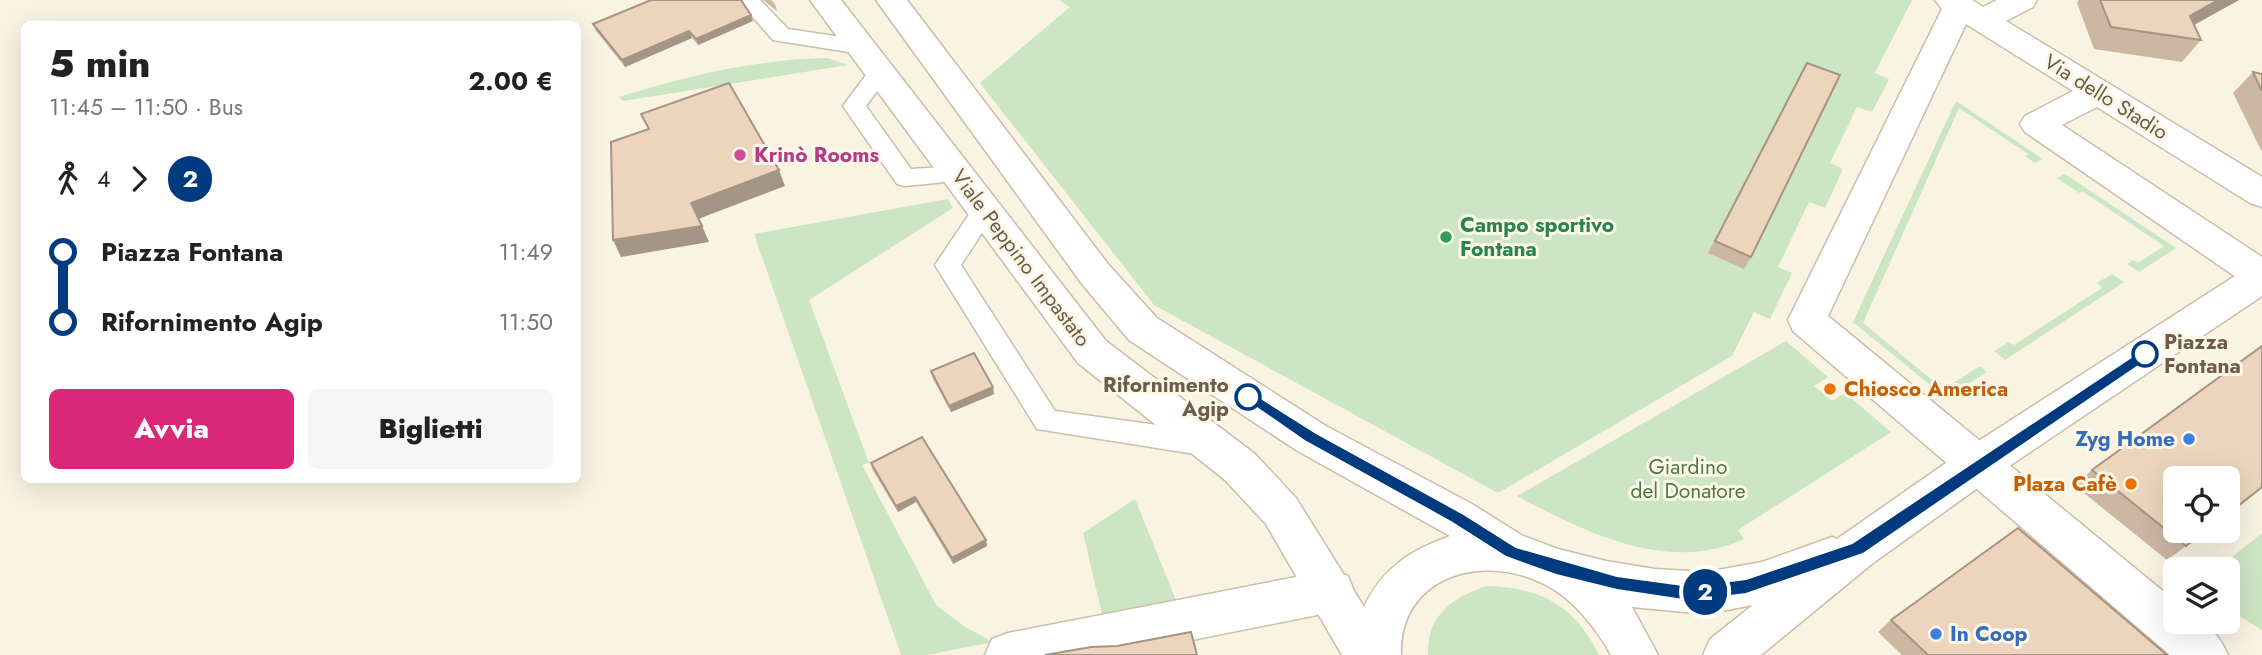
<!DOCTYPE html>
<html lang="it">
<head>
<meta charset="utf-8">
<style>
  :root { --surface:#fff; --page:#f6f6f6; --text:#222; --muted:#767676; --accent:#db2777 }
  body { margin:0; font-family:Jost,sans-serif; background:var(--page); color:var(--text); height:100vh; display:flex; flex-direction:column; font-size:26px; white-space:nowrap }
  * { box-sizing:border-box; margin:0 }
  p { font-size:23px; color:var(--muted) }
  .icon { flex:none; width:38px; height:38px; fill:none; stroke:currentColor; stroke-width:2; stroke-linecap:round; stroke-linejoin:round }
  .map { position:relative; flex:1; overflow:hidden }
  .drawer { position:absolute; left:21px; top:21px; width:560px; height:462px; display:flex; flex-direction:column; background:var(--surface); border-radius:10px; box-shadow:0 7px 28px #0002 }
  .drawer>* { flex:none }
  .badge { padding:0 14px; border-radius:23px; font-size:24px; line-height:46px }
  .buttons { position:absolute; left:2163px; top:466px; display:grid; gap:14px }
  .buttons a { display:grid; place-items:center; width:77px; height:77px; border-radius:10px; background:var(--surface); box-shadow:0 7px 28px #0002; font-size:35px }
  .map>.badge { position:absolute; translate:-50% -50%; box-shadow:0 0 0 4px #fff }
  .legs { display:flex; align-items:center; gap:10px; height:77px; padding:0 28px; font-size:23px }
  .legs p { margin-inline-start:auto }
  .summary { display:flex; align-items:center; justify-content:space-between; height:119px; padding:0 28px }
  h1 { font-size:38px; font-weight:800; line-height:52px }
  .action { display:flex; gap:14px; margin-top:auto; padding:14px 28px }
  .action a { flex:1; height:80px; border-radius:10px; background:var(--accent); color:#fff; font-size:28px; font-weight:800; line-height:80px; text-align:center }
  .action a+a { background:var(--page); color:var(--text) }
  ul { padding:0 28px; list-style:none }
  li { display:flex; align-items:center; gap:24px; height:70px; font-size:26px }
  li i { display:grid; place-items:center; width:10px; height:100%; margin:0 9px; background:currentColor }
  li i::after { content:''; width:18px; height:18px; margin:-9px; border:5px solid; border-radius:50%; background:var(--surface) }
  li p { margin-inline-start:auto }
  li:first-child i { background:linear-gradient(#0000 50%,currentColor 0) }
  li:last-child i { background:linear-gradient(currentColor 50%,#0000 0) }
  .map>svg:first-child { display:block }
  .green { fill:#cce5c2 }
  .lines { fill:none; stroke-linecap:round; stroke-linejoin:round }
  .service-casing { stroke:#cbbead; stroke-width:3 }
  .minor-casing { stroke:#cbbead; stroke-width:3 }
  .secondary-casing { stroke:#ccbca9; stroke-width:3 }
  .service { fill:#fff; fill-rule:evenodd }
  .minor { fill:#fff; fill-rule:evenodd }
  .secondary { fill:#fff; fill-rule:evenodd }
  .wall { fill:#cbb7a2 }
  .shaded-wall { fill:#a59584 }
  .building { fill:#ecd5bc; stroke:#a59584; stroke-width:2 }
  .line-1 { fill:#003b80; stroke:#fff; stroke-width:2 }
  .hotel-dot { fill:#d1479c; stroke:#fdf7e8; stroke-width:2.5 }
  .leisure-dot { fill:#2e9e5b; stroke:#fdf7e8; stroke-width:2.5 }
  .stop-1-dot { fill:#fff; stroke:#003b80; stroke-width:3.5 }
  .food-dot { fill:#e8710a; stroke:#fdf7e8; stroke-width:2.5 }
  .shop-dot { fill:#3f7fe0; stroke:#fdf7e8; stroke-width:2.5 }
  .labels { text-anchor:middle; stroke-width:6; stroke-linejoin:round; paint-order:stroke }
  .street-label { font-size:21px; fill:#6e5c4b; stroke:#fdf7e8 }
  .hotel-label { font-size:21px; font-weight:bold; fill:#b23c85; stroke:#fdf7e8; text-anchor:start }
  .leisure-label { font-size:21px; font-weight:bold; fill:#27864d; stroke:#fdf7e8; text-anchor:start }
  .stop-label { font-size:21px; font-weight:bold; fill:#6e5c4b; stroke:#fdf7e8; text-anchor:start }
  .food-label { font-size:21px; font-weight:bold; fill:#c56008; stroke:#fdf7e8; text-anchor:start }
  .shop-label { font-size:21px; font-weight:bold; fill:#366cbe; stroke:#fdf7e8; text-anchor:end }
  .park-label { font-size:21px; fill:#507947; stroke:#fdf7e8 }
</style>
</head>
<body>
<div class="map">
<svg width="2262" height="655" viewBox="0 0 2262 655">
  <rect width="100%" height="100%" fill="#f9f3e2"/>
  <path class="green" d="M 1059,0 L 1912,0 L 1875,73 L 1889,79 L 1872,112 L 1857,107 L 1830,163 L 1843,169 L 1825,208 L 1809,202 L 1778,267 L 1792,273 L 1770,319 L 1754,312 L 1732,356 L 1498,493 L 1154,305 L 980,83 L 1070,7 Z
    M 828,58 L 848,65 L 623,101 L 619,97 C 686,76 757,59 828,58 Z
    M 1956,101 L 2043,159 L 2035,163 L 2025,156 L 2028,154 L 1959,108 L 1863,323 L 1938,385 L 1942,383 L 1947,387 L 1980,366 L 1987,372 L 1946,398 L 1853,322 Z
    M 2065,174 L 2176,248 L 2139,272 L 2127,264 L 2133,260 L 2138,263 L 2164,246 L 2082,191 L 2079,193 L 2057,178 Z
    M 948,199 L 953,208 L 809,300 L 869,463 L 862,465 L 936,605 L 965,627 L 993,642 L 927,655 L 901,655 L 754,234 Z
    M 2112,274 L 2124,282 L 2005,360 L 1994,351 L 2009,342 L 2014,345 L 2102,288 L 2097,283 Z
    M 1786,341 L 1828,377 L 1814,386 L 1832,401 L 1845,393 L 1891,432 L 1738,530 L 1744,539 C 1667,574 1585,532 1517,496 Z
    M 1135,499 L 1178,605 L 1103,618 L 1083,533 Z
    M 2262,533 L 2262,630 L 2228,609 L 2228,569 L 2217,569 Z
    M 1486,586 C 1540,587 1575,605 1599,655 L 1428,655 C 1427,615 1452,598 1486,586 Z"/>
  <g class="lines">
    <g class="service-casing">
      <path id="service" d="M 738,0 L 760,0 L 788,29 L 861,40 L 872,47 L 861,54 L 773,40 Z
        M 880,65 L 888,67 L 891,72 L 866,106 L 911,169 L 958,166 L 966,168 L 970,174 L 966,180 L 905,186 L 897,184 L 843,106 L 872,67 Z
        M 985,201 L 994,204 L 997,210 L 961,265 L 1055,411 L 1208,432 L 1218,436 L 1222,444 L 1218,452 L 1208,456 L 1037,429 L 935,265 L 976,204 Z"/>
    </g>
    <g class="minor-casing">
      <path id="minor" d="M 1935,0 L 1972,0 L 1983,7 L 1997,0 L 2037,0 L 2033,7 L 2006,21 L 2262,177 L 2262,207 L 2250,203 L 2097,107 L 2062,125 L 2262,257 L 2262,290 L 2249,286 L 2025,132 L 2020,124 L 2025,116 L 2073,91 L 1966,24 L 1828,316 L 2175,601 L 2175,621 C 2204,621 2216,628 2228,655 L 2170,655 L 1793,331 L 1788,320 L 1942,9 Z
        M 1332,570 L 1348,576 L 1354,591 L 1348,606 L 1332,612 L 1117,655 L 985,655 L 992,639 L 1008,633 Z"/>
    </g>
    <g class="secondary-casing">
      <path id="secondary" d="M 810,0 L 841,0 L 1106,341 L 1255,454 L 1296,498 L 1364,607 C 1382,568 1411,550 1450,536 L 1296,450 L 1129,340 L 1082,284 L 876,0 L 907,0 L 1108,264 L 1157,318 L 1326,426 L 1472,504 L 1523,536 L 1558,549 L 1606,561 L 1655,569 L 1706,572 L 1762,562 L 1832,537 L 1837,539 L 1963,451 L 2249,267 L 2262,263 L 2262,296 L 1993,477 L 1873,563 L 1761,655 L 1703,655 L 1710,639 L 1753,605 L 1706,614 L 1632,607 L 1658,655 L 1611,655 C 1597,629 1572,598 1546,585 C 1484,552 1399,575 1401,655 L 1342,655 L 1266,524 L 1225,480 L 1078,363 Z"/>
    </g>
    <use href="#service" class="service"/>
    <use href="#minor" class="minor"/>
    <use href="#secondary" class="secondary"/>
  </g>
  <path class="wall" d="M 763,0 L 771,0 L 775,4 L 777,11 Z
    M 2079,0 L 2239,0 L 2194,25 L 2201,40 L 2182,62 L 2094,49 L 2077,3 Z
    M 753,21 L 698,45 L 692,38 L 625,67 L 596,31 L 593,24 Z
    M 1807,63 L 1751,257 L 1744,269 L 1708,253 Z
    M 2253,72 L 2262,74 L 2262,151 L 2261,150 L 2233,93 Z
    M 931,371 L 994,394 L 951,412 L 932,377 Z
    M 871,463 L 986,540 L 987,546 L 953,564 L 916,502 L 898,512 L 872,469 Z
    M 2092,470 L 2186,546 L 2167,560 L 2074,485 Z
    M 1891,620 L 2167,655 L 1902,655 L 1878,632 Z"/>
  <path class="shaded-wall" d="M 2218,0 L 2239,0 L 2174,36 L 2190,16 Z
    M 751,15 L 753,21 L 698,45 L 696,39 Z
    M 689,31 L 692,38 L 625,67 L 622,60 Z
    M 779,170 L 785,186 L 698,219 L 691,203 Z
    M 702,226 L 709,242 L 621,257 L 613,240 Z
    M 993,387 L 994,394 L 951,412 L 949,406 Z
    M 915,497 L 916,502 L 898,512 L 896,506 Z
    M 986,540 L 987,546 L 953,564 L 952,558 Z"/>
  <path class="building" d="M 651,0 L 741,0 L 751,15 L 696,39 L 689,31 L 622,60 L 593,24 Z
    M 2100,0 L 2218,0 L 2190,16 L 2201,40 L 2111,27 Z
    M 1807,63 L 1840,75 L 1751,257 L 1715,241 Z
    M 2253,72 L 2262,74 L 2262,91 Z
    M 729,83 L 779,170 L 691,203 L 702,226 L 613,240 L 611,142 L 649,129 L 641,114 Z
    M 2262,346 L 2262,487 L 2228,514 L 2228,478 L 2175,478 L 2175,530 L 2207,530 L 2186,546 L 2092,470 Z
    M 974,353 L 993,387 L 949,406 L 931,371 Z
    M 922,437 L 986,540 L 952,558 L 915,497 L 896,506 L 871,463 Z
    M 2018,528 L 2167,655 L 1928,655 L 1891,620 Z
    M 1191,632 L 1197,655 L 1045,655 L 1091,647 L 1117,646 Z"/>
  <path class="line-1" d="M 2145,348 L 2150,350 L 2150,358 L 1863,554 L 1746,594 L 1690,601 L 1617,590 L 1556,575 L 1506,557 L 1451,522 L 1306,442 L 1241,397 L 1243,393 L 1253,393 L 1316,433 L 1462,513 L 1516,547 L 1617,576 L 1690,586 L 1746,579 L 1852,543 Z"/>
  <circle class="hotel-dot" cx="740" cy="155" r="7"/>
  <circle class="leisure-dot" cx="1446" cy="237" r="7"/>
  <g class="stop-1-dot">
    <circle cx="2145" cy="354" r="12"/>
    <circle cx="1248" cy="397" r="12"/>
  </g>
  <g class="food-dot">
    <circle cx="1830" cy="389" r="7"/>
    <circle cx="2131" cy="484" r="7"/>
  </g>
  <g class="shop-dot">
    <circle cx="2189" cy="439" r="7"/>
    <circle cx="1936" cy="634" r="7"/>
  </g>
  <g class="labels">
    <g class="street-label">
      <text transform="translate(2106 97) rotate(32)" y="7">Via dello Stadio</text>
      <text transform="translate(1021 258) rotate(53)" y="7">Viale Peppino Impastato</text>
    </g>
    <g class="hotel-label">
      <text x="754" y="162">Krinò Rooms</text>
    </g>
    <g class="leisure-label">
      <text x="1460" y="232">Campo sportivo<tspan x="1460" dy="24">Fontana</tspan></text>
    </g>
    <g class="stop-label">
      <text x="2164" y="349">Piazza<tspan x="2164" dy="24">Fontana</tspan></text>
      <text x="1229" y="392" text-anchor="end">Rifornimento<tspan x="1229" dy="24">Agip</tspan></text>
    </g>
    <g class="food-label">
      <text x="1844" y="396">Chiosco America</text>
      <text x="2117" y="491" text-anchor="end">Plaza Cafè</text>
    </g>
    <g class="shop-label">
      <text x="2175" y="446">Zyg Home</text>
      <text x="1950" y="641" text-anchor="start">In Coop</text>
    </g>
    <g class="park-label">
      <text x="1688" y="474">Giardino<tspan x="1688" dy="24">del Donatore</tspan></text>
    </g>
  </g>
</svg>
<div class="buttons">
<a><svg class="icon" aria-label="locate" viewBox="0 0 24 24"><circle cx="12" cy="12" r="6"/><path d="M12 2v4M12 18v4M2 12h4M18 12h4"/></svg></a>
<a><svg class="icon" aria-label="layers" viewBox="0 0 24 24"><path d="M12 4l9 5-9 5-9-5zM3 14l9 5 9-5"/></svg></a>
</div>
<b class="badge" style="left:1705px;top:592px;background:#003b80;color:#fff">2</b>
<section class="drawer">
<div class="summary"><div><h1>5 min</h1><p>11:45 – 11:50 · Bus</p></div><b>2.00 €</b></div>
<div class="legs"><svg class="icon" aria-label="walk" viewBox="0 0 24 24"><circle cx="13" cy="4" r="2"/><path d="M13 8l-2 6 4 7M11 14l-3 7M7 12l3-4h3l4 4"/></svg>4<svg class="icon" aria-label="forward" viewBox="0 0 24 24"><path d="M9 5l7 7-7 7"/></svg><b class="badge" style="background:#003b80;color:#fff">2</b></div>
<ul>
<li><i style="color:#003b80"></i><b>Piazza Fontana</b><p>11:49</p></li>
<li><i style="color:#003b80"></i><b>Rifornimento Agip</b><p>11:50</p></li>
</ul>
<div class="action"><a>Avvia</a><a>Biglietti</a></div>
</section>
</div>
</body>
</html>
